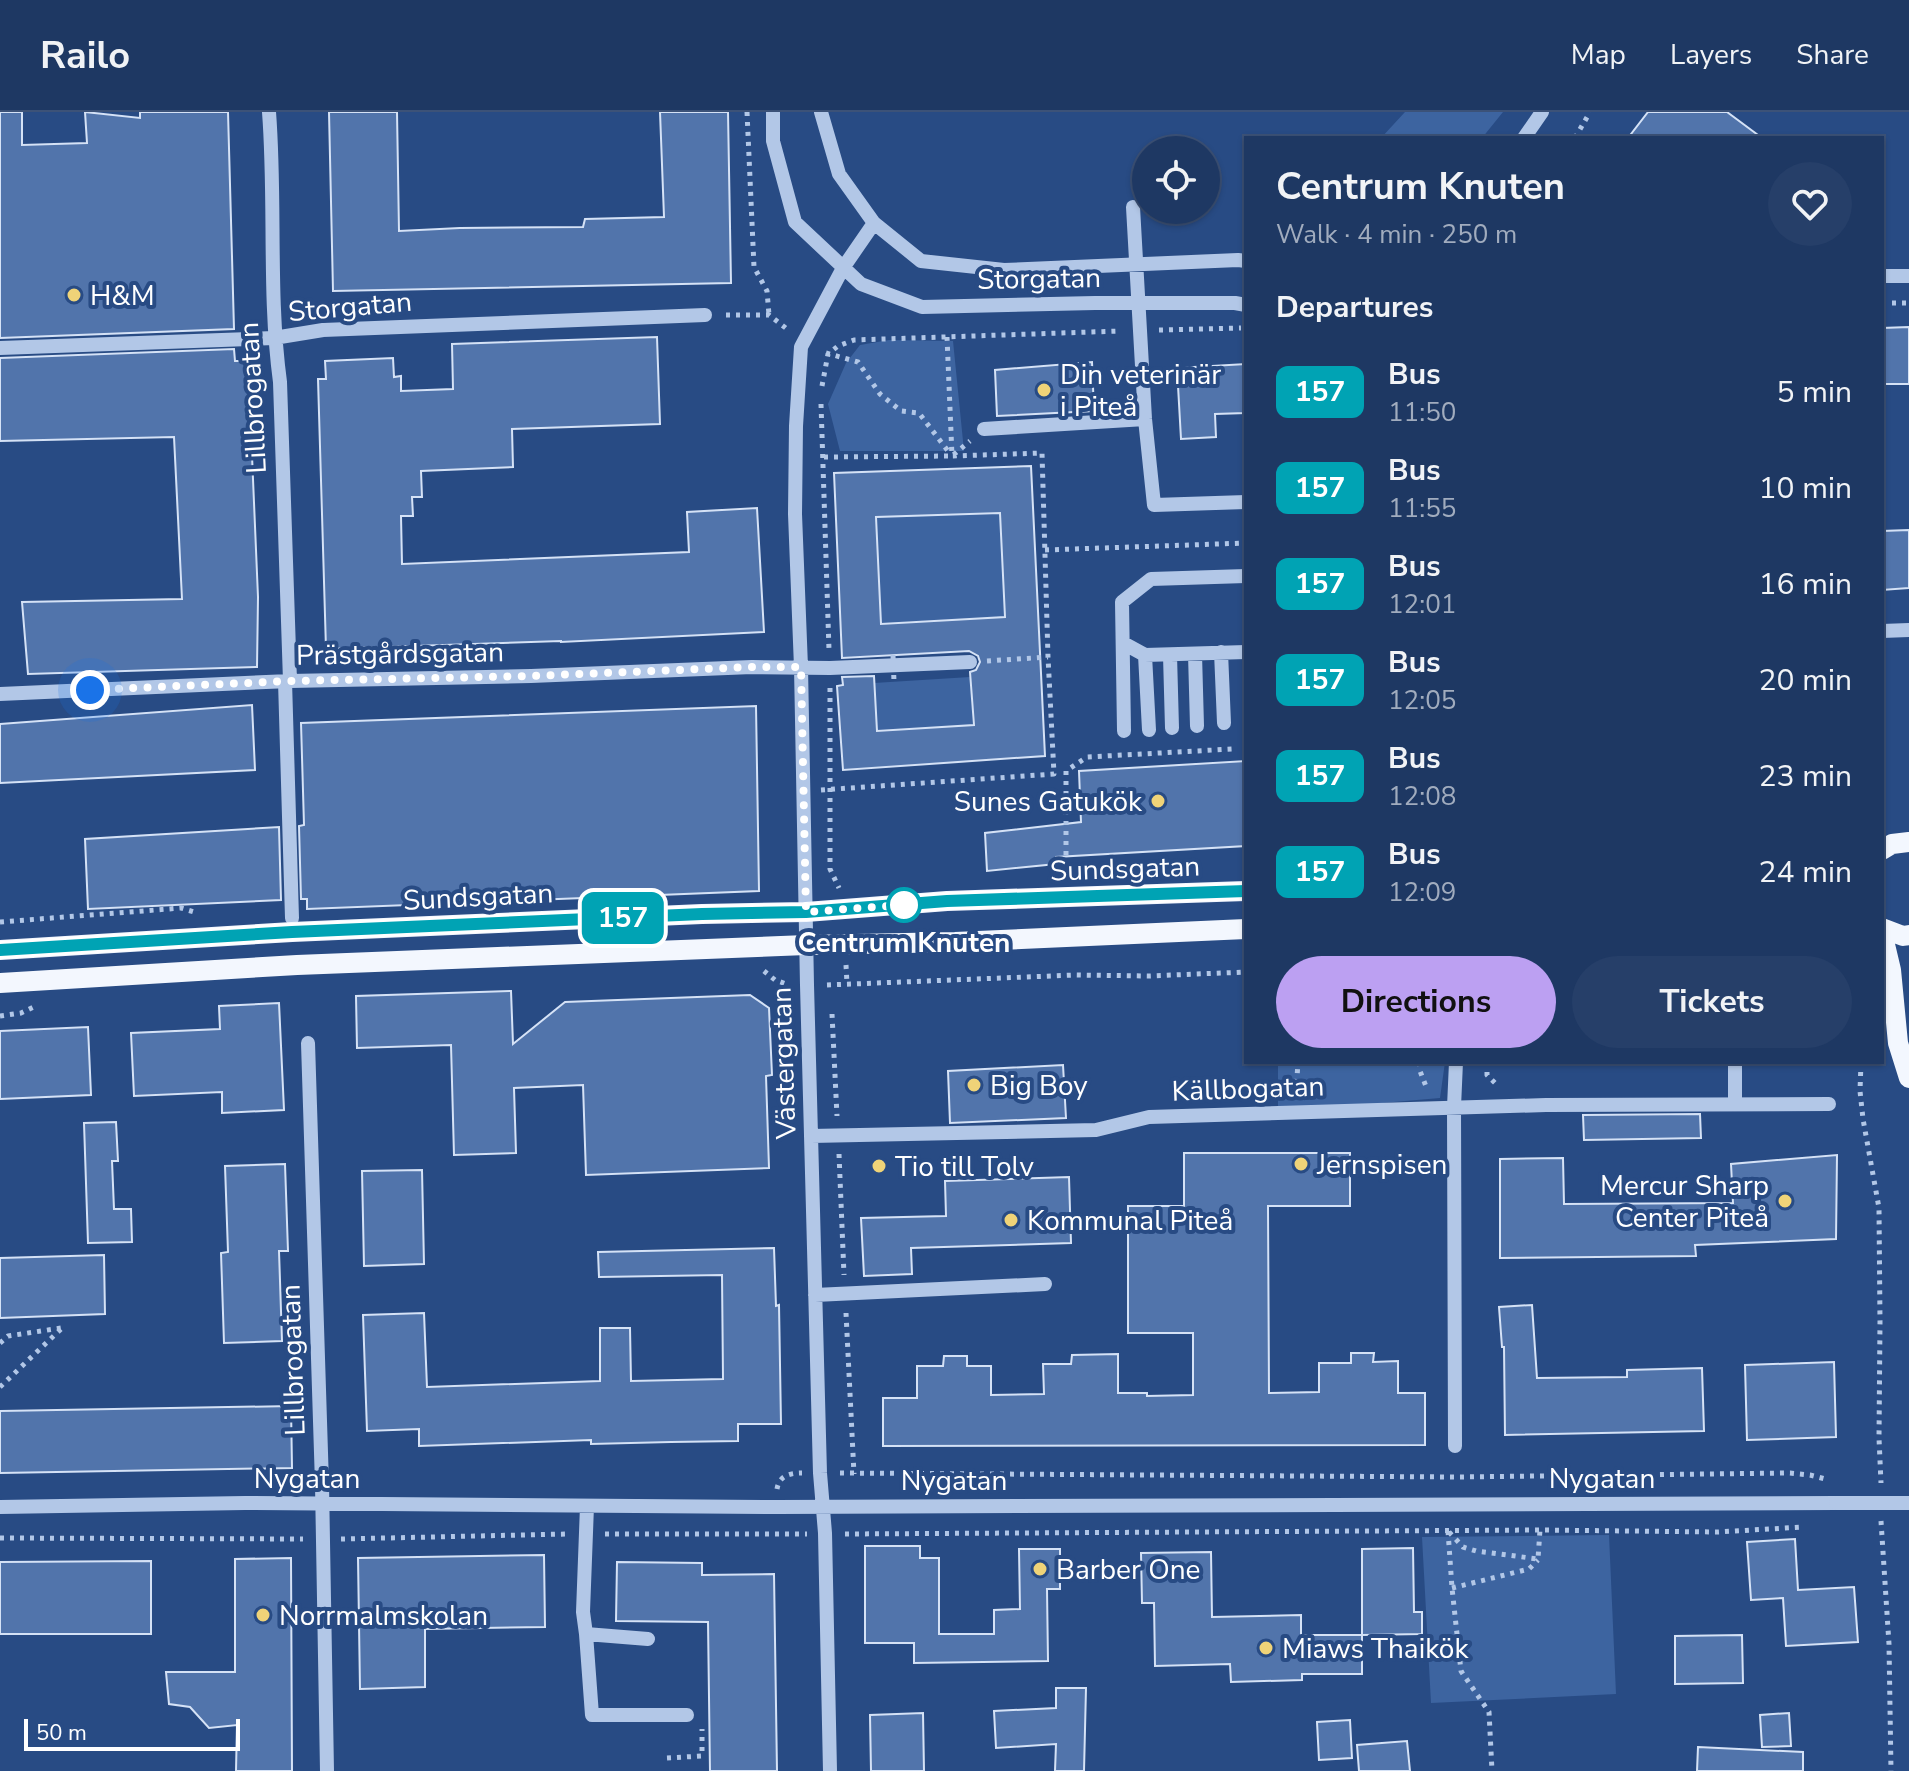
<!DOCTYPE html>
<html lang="en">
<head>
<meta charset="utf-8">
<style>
  :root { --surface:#1e3863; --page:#263f69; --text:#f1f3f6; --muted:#a1acbe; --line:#3c5278; --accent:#bca0f2 }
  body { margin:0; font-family:"Nunito Sans",sans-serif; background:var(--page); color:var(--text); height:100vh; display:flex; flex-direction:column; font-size:30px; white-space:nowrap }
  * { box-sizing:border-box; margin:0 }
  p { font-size:26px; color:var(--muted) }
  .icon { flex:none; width:44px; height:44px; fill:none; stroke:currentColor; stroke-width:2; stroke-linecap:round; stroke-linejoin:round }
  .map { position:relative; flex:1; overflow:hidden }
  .sheet { position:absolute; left:1244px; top:24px; width:640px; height:928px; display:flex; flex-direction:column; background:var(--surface); border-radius:0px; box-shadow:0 2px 6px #0004,0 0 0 2px var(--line) }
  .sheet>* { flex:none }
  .badge { padding:0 16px; border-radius:12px; font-size:28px; line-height:52px }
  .tools { position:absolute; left:1132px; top:24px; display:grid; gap:16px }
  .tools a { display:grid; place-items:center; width:88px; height:88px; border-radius:50%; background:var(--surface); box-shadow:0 2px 6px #0004,0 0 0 2px var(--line); font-size:40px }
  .scale { position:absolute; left:24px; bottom:20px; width:216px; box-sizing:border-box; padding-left:8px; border:4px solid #fff; border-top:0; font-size:22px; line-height:28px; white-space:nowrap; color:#fff; -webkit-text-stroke:6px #284b84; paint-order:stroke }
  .you { position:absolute; width:40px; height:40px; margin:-20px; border:6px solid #fff; border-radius:50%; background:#1a73e8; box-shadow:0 0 0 12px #1a73e833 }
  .map>.badge { position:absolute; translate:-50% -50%; box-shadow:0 0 0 4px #fff }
  h2 { padding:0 32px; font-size:30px; line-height:72px }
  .round { display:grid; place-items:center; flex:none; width:84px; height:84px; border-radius:42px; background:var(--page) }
  .head { display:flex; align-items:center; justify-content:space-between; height:136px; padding:0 32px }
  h1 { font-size:38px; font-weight:700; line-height:60px }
  .action { display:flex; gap:16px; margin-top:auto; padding:16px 32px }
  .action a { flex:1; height:92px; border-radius:48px; background:var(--accent); color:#111; font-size:32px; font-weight:700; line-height:92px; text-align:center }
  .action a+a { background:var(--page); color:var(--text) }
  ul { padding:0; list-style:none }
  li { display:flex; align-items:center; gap:24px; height:96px; padding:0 32px }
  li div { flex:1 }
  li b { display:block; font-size:30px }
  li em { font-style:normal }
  li .badge { min-width:88px; font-weight:700; text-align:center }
  header { display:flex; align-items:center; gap:48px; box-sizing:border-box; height:112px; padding:0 40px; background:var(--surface); border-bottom:2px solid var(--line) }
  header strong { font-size:38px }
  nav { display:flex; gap:44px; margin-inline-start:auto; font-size:28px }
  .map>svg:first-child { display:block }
  .green { fill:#3d64a0 }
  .building { fill:#5174ab; stroke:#d5e2f6; stroke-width:2; fill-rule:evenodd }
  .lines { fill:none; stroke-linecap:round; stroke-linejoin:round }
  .path { stroke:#b2c7e7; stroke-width:5; stroke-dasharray:4 6; stroke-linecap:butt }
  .minor { stroke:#b2c7e7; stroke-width:14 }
  .major { stroke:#f3f7fe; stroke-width:20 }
  .path-bridge { stroke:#b2c7e7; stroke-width:5; stroke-dasharray:4 6; stroke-linecap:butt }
  .minor-bridge { stroke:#b2c7e7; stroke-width:14 }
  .line-casing { stroke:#fff; stroke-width:18 }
  .line { stroke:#00a3b4; stroke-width:12 }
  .walk { stroke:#fff; stroke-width:8; stroke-dasharray:0 14.4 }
  .poi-dot { fill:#efd378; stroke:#284b84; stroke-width:3 }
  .stop-dot { fill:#fff; stroke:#00a3b4; stroke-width:4 }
  .labels { text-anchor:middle; stroke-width:8; stroke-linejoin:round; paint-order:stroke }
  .street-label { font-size:28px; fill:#fff; stroke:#284b84 }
  .poi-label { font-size:28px; fill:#fff; stroke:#284b84; text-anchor:start }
  .stop-label { font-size:28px; font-weight:bold; fill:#fff; stroke:#284b84 }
</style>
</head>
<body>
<header>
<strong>Railo</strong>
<nav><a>Map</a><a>Layers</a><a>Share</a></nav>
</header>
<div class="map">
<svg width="1909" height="1659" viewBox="0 0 1909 1659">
  <rect width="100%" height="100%" fill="#284b84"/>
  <path class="green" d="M 1405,0 L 1503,0 L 1482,26 L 1381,26 Z
    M 889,228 L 953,229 L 964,339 L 840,339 L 828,292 L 846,251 L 860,233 Z
    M 998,355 L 1005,505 L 903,510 L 882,544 L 876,405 L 968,402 L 966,356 Z
    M 970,565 L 973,613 L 877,619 L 874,571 Z
    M 1278,950 L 1445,950 L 1440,986 L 1278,1000 Z
    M 1609,1423 L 1616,1582 L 1431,1591 L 1422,1425 Z"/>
  <path class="building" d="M 0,0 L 22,0 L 22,33 L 87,31 L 85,0 L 140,6 L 140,0 L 228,0 L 234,217 L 0,226 Z
    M 329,0 L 397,0 L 399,119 L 460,116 L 583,115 L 585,107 L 664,105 L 660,0 L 728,0 L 731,171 L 333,179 Z
    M 1648,0 L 1727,0 L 1762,26 L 1628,26 Z
    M 1909,215 L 1909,272 L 1882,272 L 1882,216 Z
    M 657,225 L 660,312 L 512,317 L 513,355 L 421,359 L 422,385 L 412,385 L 413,404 L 401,404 L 402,452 L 689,440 L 687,400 L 757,396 L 764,520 L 561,530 L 561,529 L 326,537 L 318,267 L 326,267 L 325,249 L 393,246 L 394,265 L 401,264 L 401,279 L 453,277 L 452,232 Z
    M 234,237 L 235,249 L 248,249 L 258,485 L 257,555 L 28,562 L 22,490 L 182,487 L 174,325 L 0,329 L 0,246 Z
    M 1092,250 L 1094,299 L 997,304 L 995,258 Z
    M 1246,252 L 1246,301 L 1215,302 L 1216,325 L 1181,327 L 1177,256 Z
    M 1031,354 L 1045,644 L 843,658 L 837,574 L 843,573 L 842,565 L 874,564 L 877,619 L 974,613 L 970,560 L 976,558 L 980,550 L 978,544 L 969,539 L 842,546 L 834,361 ZM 1000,401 L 1005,505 L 881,512 L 876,405 Z
    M 1909,418 L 1909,476 L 1882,478 L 1882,419 Z
    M 252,593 L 255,658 L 0,671 L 0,612 Z
    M 756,594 L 759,779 L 307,797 L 307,787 L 301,787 L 299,714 L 304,713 L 301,611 Z
    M 1246,649 L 1246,734 L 1056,745 L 1056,752 L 987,759 L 985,721 L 1081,710 L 1079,659 Z
    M 279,715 L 281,788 L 88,797 L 85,727 Z
    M 511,879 L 513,932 L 565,890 L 750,883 L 769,896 L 772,963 L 766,964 L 769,1056 L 586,1063 L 583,973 L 514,976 L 516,1041 L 454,1043 L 451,933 L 357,936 L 356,884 Z
    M 279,891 L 284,998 L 222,1001 L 222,980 L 134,984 L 131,921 L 220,917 L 219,894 Z
    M 88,915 L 91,983 L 0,987 L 0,919 Z
    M 1063,953 L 1066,1006 L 950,1011 L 948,959 Z
    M 1700,1002 L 1701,1026 L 1584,1028 L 1583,1003 Z
    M 116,1010 L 118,1049 L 112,1049 L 114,1097 L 131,1097 L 132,1130 L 88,1131 L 84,1011 Z
    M 1184,1041 L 1350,1041 L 1350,1094 L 1268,1094 L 1269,1281 L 1319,1280 L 1319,1251 L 1351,1251 L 1351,1241 L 1374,1241 L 1373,1250 L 1398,1249 L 1398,1281 L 1425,1281 L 1425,1333 L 883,1334 L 883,1286 L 917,1286 L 917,1254 L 943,1254 L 944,1244 L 967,1244 L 967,1254 L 991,1254 L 991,1283 L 1044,1282 L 1043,1252 L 1071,1252 L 1072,1243 L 1118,1242 L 1118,1281 L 1147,1281 L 1147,1284 L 1193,1283 L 1193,1221 L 1128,1221 L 1128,1094 L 1184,1094 Z
    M 1837,1043 L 1836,1127 L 1695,1133 L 1696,1144 L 1500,1146 L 1500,1047 L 1563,1046 L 1564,1092 L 1733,1091 L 1731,1052 Z
    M 285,1052 L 288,1139 L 279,1139 L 282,1229 L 224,1231 L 221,1141 L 228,1140 L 225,1054 Z
    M 422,1058 L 424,1152 L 364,1154 L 362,1059 Z
    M 1069,1065 L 1071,1131 L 911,1136 L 912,1162 L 864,1164 L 861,1106 L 946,1104 L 945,1069 Z
    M 774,1136 L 776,1194 L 779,1193 L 781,1312 L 738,1312 L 738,1329 L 671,1330 L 591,1332 L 591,1328 L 419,1334 L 419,1317 L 367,1319 L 363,1203 L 424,1201 L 427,1275 L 600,1269 L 600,1216 L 630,1216 L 631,1269 L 723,1267 L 722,1163 L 599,1165 L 598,1140 Z
    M 104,1143 L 105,1202 L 0,1206 L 0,1146 Z
    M 1532,1193 L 1537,1266 L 1627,1265 L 1627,1258 L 1702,1256 L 1704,1319 L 1505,1323 L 1504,1235 L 1502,1235 L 1499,1195 Z
    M 1834,1250 L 1836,1325 L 1747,1328 L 1745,1253 Z
    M 291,1294 L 292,1356 L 0,1361 L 0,1299 Z
    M 1795,1427 L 1798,1478 L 1854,1475 L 1858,1530 L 1786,1534 L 1783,1486 L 1751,1488 L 1747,1430 Z
    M 865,1434 L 920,1434 L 920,1446 L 939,1446 L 939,1522 L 994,1522 L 994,1498 L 1020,1497 L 1019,1437 L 1060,1437 L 1060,1477 L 1047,1477 L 1048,1549 L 914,1551 L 914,1531 L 865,1531 Z
    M 1413,1436 L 1414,1500 L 1422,1500 L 1422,1522 L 1362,1523 L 1362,1437 Z
    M 1211,1440 L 1212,1505 L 1301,1503 L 1301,1523 L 1362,1523 L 1362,1562 L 1302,1562 L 1302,1568 L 1231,1570 L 1230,1552 L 1155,1554 L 1154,1491 L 1142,1491 L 1141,1441 Z
    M 544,1443 L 545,1515 L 425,1517 L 425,1575 L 360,1577 L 358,1446 Z
    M 291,1446 L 292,1659 L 236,1659 L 237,1613 L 209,1616 L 190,1595 L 169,1592 L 166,1560 L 235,1560 L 235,1447 Z
    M 151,1449 L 151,1522 L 0,1522 L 0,1450 Z
    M 617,1450 L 702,1451 L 702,1463 L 774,1462 L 777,1659 L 710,1659 L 708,1510 L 616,1509 Z
    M 1742,1523 L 1743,1571 L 1675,1572 L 1675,1524 Z
    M 1056,1576 L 1086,1576 L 1084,1659 L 1055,1659 L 1056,1632 L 996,1636 L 994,1599 L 1056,1596 Z
    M 923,1601 L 924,1659 L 871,1659 L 870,1603 Z
    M 1789,1601 L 1791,1634 L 1762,1635 L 1760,1603 Z
    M 1350,1608 L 1352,1646 L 1319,1648 L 1317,1610 Z
    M 1407,1629 L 1410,1659 L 1359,1659 L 1357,1633 Z
    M 1698,1635 L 1803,1640 L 1803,1659 L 1697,1659 Z"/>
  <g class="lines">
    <path class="path" d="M 747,0 L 754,155 L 767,179 L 769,203
      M 1575,26 L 1590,0
      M 1882,191 L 1909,191
      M 726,203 L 769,203 L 787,217
      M 1159,218 L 1241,216
      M 826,241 L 858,250 L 880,282 L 901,299 L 919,301 L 951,343
      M 822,274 L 828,242 L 838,234 L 854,228 L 1121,219
      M 821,292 L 829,538
      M 824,345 L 952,344 L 970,329
      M 1045,438 L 1246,431
      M 987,549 L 1048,545
      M 830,576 L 830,757 L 839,776
      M 821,678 L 1054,662 L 1048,545 L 1042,341 L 952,344 L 947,225
      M 1069,760 L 1066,760 L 1066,659 L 1087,645 L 1232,637
      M 0,810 L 181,796 L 194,800
      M 846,853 L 847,872
      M 764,859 L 775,868 L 789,873
      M 827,873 L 1076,863 L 1149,864 L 1246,860
      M 832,902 L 837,1004
      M 0,904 L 21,901 L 36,894
      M 1419,950 L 1420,959 L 1427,977
      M 1487,950 L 1487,963 L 1499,975
      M 1861,950 L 1860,979 L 1863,1007 L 1879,1096 L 1880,1210 L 1879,1326 L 1881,1371
      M 1296,981 L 1298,950
      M 839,1042 L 844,1163
      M 846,1201 L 854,1362
      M 0,1231 L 8,1224 L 61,1216
      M 0,1275 L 62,1216
      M 840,1361 L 1457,1365 L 1790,1361 L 1810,1363 L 1829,1368
      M 777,1377 C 779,1364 789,1361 802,1361
      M 1881,1409 L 1889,1532 L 1891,1659
      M 1448,1419 L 1452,1476 L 1461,1559 L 1489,1600 L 1492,1659
      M 1449,1420 L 1463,1435 L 1476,1439 L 1538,1447 L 1540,1418
      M 605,1422 L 807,1422
      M 845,1422 L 1540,1418 L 1718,1420 L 1803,1415
      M 0,1426 L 303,1427
      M 341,1427 L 567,1422
      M 1452,1476 L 1529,1457 L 1538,1448
      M 667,1646 L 702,1644 L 702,1617"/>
    <path class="minor" d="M 269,0 C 276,90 268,181 280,270 L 290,569
      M 773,0 L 773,29 L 795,110 L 861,172 L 922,195 L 1095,191 L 1235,191 L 1246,193
      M 821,0 L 839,62 L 874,111 L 921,149 L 1004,158 L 1238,148 L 1246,149
      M 1524,26 L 1542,0
      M 1133,95 L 1145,307 L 1154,393 L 1246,390
      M 1882,164 L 1909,164
      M 0,236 L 274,226 L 323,218 L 705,203
      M 984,317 L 1145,307
      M 1882,519 L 1909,518
      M 1123,531 L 1145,543 L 1246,540
      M 1221,540 L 1224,611
      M 1195,542 L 1197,614
      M 1145,543 L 1149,618
      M 1170,543 L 1172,616
      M 285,569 L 292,806
      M 0,582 L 290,569 L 531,564 L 752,555 L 830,556 L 970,550
      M 1124,619 L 1122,490 L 1151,467 L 1246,464
      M 308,931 L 322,1372 L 327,1659
      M 1735,950 L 1735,992
      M 811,1024 L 1096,1018 L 1149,1005 L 1546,993 L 1829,992
      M 815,1183 L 1045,1172
      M 1455,1334 L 1454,995 L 1456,950
      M 587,1394 L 583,1500 L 586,1522 L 648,1527
      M 0,1395 L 245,1391 L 778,1395 L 1836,1391
      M 586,1522 L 592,1603 L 687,1603
      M 830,1659 L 825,1421 L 820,1361 L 807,873 L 801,555 L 795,402 L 796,314 L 801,235 L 843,156 L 874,111"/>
    <path class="major" d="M 1882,738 L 1892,732 L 1909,730
      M 1882,816 L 1903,824 L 1909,823
      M 1882,820 L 1891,858 L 1898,931 L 1909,966
      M 0,838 L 292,820 L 702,802 L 806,800 L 947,789 L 1246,779
      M 0,871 L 297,853 L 806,833 L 955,830 L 1246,817"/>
    <path class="path-bridge" d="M 893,543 L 894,570"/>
    <path class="minor-bridge" d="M 1836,1391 L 1909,1391"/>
  </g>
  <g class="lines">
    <g class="line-casing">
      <path id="line" d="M 0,838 L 292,820 L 702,802 L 806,800 L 947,789 L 1246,779"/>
    </g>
    <use href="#line" class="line"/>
    <path class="walk" d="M 90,578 L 290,569 L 531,564 L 752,555 L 801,555 L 806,800 L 904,793"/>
  </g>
  <g class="poi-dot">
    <circle cx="74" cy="183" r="8"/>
    <circle cx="1044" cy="278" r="8"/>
    <circle cx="1158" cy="689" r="8"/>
    <circle cx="974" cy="973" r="8"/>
    <circle cx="1301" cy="1052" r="8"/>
    <circle cx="879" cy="1054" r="8"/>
    <circle cx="1785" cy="1089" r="8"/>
    <circle cx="1011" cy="1108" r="8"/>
    <circle cx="1040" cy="1457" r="8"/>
    <circle cx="263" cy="1503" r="8"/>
    <circle cx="1266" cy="1536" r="8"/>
  </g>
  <circle class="stop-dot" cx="904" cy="793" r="16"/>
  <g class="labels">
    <g class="street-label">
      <text transform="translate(1039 166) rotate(-1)" y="10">Storgatan</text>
      <text transform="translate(350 194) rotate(-5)" y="10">Storgatan</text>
      <text transform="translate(252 286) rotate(-93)" y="10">Lillbrogatan</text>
      <text transform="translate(400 541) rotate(-1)" y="10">Prästgårdsgatan</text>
      <text transform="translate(1125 756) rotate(-2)" y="10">Sundsgatan</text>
      <text transform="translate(478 784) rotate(-3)" y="10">Sundsgatan</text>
      <text transform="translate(783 951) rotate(-92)" y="10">Västergatan</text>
      <text transform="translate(1248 976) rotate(-2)" y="10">Källbogatan</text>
      <text transform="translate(292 1248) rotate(-92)" y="10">Lillbrogatan</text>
      <text x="307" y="1376">Nygatan</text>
      <text x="1602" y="1376">Nygatan</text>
      <text x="954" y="1378">Nygatan</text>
    </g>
    <g class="poi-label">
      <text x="90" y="193">H&amp;M</text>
      <text x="1060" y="272">Din veterinär<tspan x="1060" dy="32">i Piteå</tspan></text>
      <text x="1142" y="699" text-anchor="end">Sunes Gatukök</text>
      <text x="990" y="983">Big Boy</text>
      <text x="1317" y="1062">Jernspisen</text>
      <text x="895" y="1064">Tio till Tolv</text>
      <text x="1769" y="1083" text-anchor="end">Mercur Sharp<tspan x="1769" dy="32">Center Piteå</tspan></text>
      <text x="1027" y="1118">Kommunal Piteå</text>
      <text x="1056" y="1467">Barber One</text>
      <text x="279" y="1513">Norrmalmskolan</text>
      <text x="1282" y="1546">Miaws Thaikök</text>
    </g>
    <g class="stop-label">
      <text x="904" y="840">Centrum Knuten</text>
    </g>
  </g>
</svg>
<div class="tools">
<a><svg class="icon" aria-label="locate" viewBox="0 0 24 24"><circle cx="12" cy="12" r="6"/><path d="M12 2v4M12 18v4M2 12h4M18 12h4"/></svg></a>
</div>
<div class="scale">50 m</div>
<div class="you" style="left:90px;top:578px"></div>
<b class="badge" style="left:623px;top:806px;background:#00a3b4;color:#fff">157</b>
<section class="sheet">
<div class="head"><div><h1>Centrum Knuten</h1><p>Walk · 4 min · 250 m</p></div><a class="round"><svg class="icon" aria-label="heart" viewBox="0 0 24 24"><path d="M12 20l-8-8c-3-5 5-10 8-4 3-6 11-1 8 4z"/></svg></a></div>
<h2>Departures</h2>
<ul>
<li><span class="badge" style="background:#00a3b4;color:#fff">157</span><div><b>Bus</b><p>11:50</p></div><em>5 min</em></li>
<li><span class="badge" style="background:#00a3b4;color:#fff">157</span><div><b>Bus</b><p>11:55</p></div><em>10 min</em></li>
<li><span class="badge" style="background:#00a3b4;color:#fff">157</span><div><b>Bus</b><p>12:01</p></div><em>16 min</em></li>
<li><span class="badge" style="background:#00a3b4;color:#fff">157</span><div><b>Bus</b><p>12:05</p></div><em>20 min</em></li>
<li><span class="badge" style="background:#00a3b4;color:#fff">157</span><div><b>Bus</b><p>12:08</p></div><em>23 min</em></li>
<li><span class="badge" style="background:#00a3b4;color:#fff">157</span><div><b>Bus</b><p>12:09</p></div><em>24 min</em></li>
</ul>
<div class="action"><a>Directions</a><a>Tickets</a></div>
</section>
</div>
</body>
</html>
